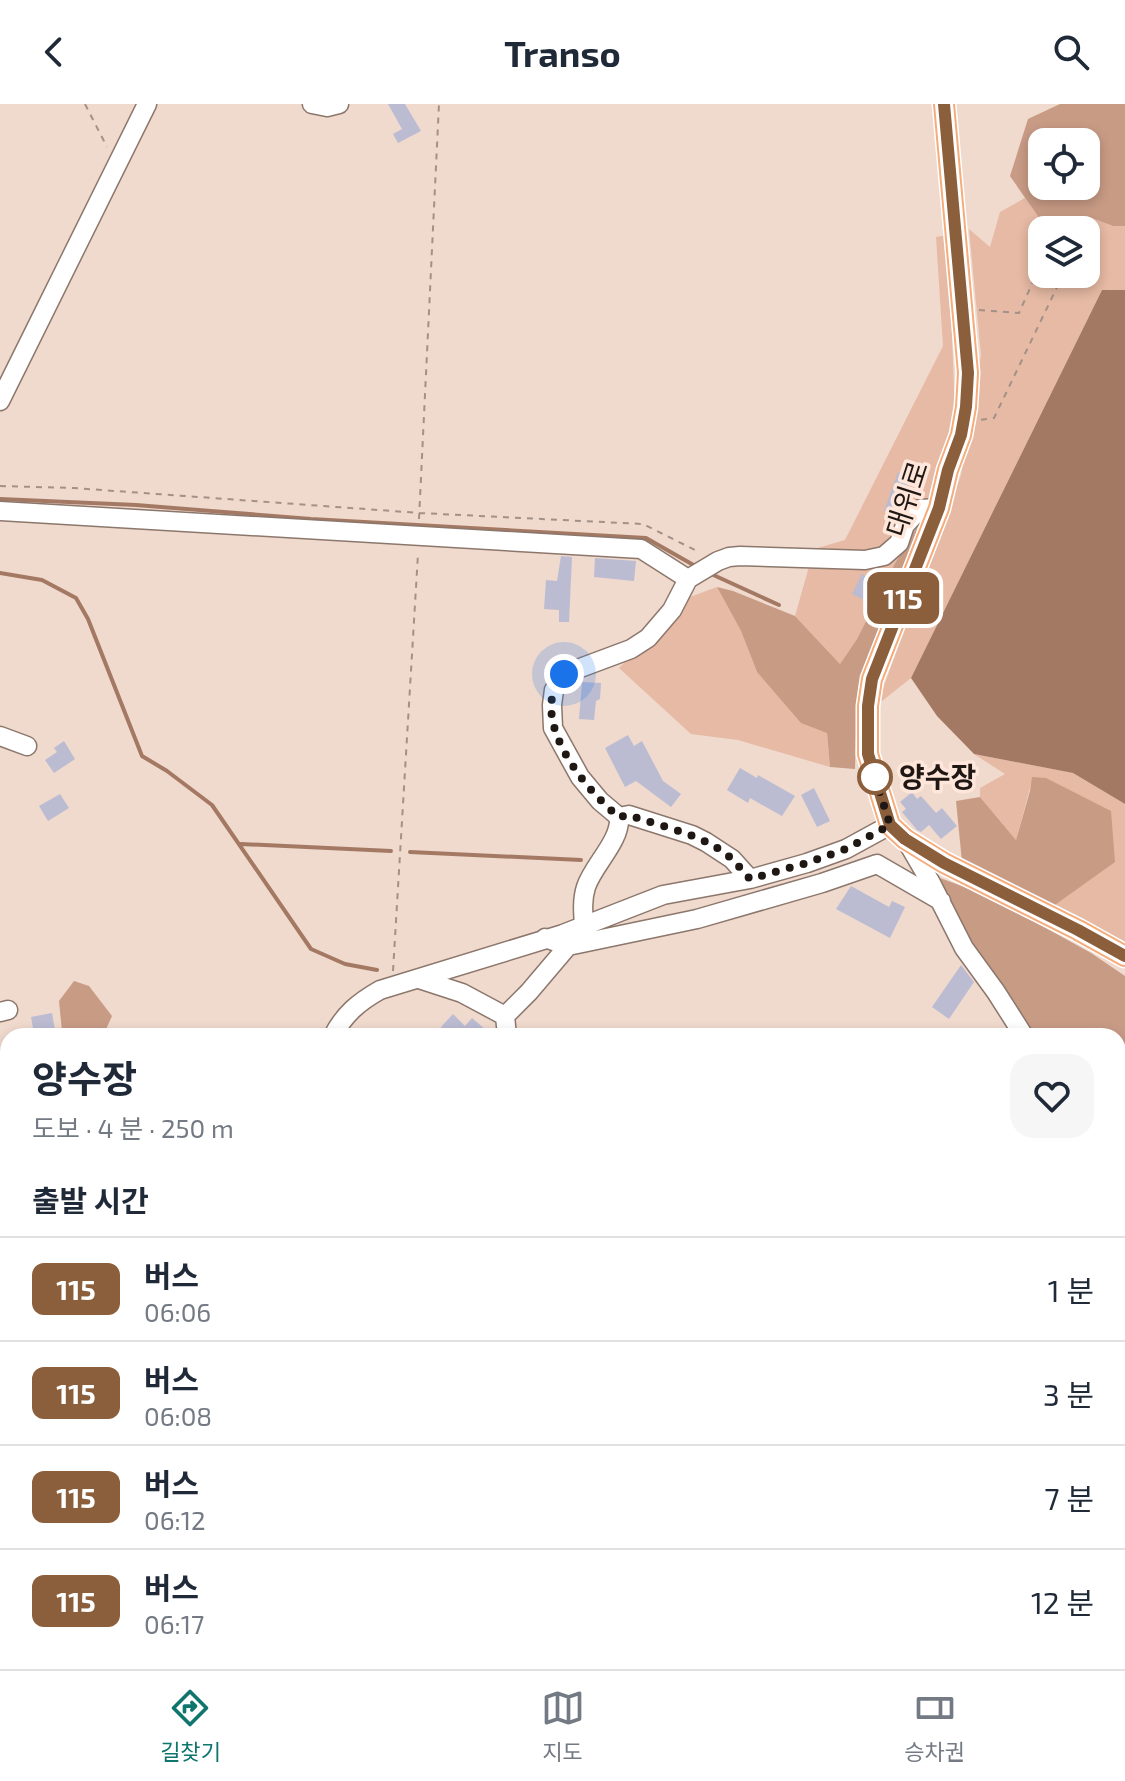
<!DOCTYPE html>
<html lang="ko">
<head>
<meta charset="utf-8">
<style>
  :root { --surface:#fff; --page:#f6f6f7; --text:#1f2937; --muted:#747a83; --line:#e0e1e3; --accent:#0f766e }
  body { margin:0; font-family:"Exo 2","Noto Sans KR",sans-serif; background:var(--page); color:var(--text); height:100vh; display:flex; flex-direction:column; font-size:30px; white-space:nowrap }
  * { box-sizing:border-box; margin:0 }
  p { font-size:26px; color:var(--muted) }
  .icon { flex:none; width:44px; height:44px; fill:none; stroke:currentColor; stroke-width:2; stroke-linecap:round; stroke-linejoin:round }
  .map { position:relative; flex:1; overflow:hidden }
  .details { position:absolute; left:0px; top:924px; width:1126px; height:642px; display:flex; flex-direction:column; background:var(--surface); border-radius:24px 24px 0 0; box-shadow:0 4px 12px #0003 }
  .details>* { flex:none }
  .badge { padding:0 16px; border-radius:12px; font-size:28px; line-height:52px }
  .controls { position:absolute; left:1028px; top:24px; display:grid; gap:16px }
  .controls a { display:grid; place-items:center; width:72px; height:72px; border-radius:16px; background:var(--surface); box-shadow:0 4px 12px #0003; font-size:40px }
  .you { position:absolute; width:40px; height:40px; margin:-20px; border:6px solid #fff; border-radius:50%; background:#1a73e8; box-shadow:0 0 0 12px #1a73e833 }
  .map>.badge { position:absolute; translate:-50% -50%; box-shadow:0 0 0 4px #fff }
  h2 { padding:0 32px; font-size:30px; line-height:72px }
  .round { display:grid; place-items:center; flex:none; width:84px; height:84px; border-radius:24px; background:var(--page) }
  .summary { display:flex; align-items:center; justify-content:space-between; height:136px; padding:0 32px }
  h1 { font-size:38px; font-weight:700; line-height:60px }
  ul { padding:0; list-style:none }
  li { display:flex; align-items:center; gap:24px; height:104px; padding:0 32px; border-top:2px solid var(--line) }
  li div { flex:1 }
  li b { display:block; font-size:30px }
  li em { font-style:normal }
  li .badge { min-width:88px; font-weight:700; text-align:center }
  header { display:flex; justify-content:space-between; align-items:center; height:104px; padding:0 32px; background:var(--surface); font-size:36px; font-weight:700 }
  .menu { display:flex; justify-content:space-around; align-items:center; height:112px; border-top:2px solid var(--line); background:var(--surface); font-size:22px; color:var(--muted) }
  .menu a { display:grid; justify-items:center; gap:4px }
  .menu .selected { color:var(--accent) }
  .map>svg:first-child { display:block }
  .green { fill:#e6baa4; fill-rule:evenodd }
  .forest { fill:#c89b85; fill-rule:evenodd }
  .water { fill:#a47964 }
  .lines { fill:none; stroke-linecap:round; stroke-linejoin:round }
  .stream { stroke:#a47964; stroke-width:4 }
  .building { fill:#bbbcd2 }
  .minor-casing { stroke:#8c776c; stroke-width:21 }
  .major-casing { stroke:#fff; stroke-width:25 }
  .path { stroke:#a39188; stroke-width:2; stroke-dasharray:6 6; stroke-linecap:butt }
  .minor { stroke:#fff; stroke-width:18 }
  .major { stroke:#f6ab7a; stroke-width:22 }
  .line-casing { stroke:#fff; stroke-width:18 }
  .line { stroke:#8b5e3c; stroke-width:12 }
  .walk { stroke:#1f1713; stroke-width:8; stroke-dasharray:0 14.4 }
  .stop-dot { fill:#fff; stroke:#8b5e3c; stroke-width:4 }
  .labels { text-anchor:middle; stroke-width:7; stroke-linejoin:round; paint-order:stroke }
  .street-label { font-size:28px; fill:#1f1713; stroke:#fee6da }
  .stop-label { font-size:28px; font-weight:bold; fill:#1f1713; stroke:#fee6da; text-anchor:start }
</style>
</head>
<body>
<header><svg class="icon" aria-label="back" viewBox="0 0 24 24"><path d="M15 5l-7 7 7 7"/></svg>Transo<svg class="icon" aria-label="search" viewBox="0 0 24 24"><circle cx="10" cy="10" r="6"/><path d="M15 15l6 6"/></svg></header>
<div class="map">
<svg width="1125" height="1565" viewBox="0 0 1125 1565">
  <rect width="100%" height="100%" fill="#f0d9cd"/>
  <path class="green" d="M 1025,94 L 1044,121 L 1089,113 L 1113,122 L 1125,122 L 1125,186 L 1102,186 L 911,574 L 877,601 L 961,371 L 981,251 L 969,125 L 990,143 L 1000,108 ZM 1042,126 L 1086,126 L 1086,170 L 1042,170 Z
    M 948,131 L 955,310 L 932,389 L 918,421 L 894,461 L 857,535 L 840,560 L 795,512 L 814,445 L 845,436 L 943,242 L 936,133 Z
    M 717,483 L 741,527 L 757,568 L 827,629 L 830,663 L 738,636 L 691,630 L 619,564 L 690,493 Z
    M 974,650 L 1073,669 L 1125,700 L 1125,839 L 1052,803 L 1033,673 L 1016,736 L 980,693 L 980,684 L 1005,670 Z"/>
  <path class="forest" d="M 1060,0 L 1125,0 L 1125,122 L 1113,122 L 1089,113 L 1044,121 L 1010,72 L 1028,15 ZM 1042,38 L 1086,38 L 1086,82 L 1042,82 Z
    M 918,421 C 909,470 880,513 866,560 C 856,594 856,631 855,665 L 830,663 L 827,629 L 801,619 L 757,568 L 741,527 L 717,483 L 733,487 L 795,512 L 840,560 L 857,535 L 894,461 Z
    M 1032,673 L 1046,674 L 1111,707 L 1115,758 L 1052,803 L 962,758 L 956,697 L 980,693 L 1016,736 L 1030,687 Z
    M 940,774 L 986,791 L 1091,849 L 1125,872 L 1125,997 L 1118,992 L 1118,932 L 1034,932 L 965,831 Z
    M 74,877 L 89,882 L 112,912 L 103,932 L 42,932 L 62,927 L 59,897 Z
    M 8,993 L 8,1034 L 0,1049 L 8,1060 L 8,1133 L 0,1140 L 0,995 Z
    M 1118,1120 L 1125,1124 L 1125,1565 L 1070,1565 L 1071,1558 L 1118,1558 Z
    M 8,1493 L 8,1558 L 169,1558 L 174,1562 L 177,1558 L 266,1558 L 273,1565 L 0,1565 L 0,1498 Z
    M 692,1558 L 818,1558 L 804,1562 L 803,1565 L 699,1565 Z
    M 844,1558 L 1050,1558 L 1066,1565 L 846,1565 Z"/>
  <path class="water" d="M 1102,186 L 1125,186 L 1125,700 L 1073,669 L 974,650 L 937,612 L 911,574 Z"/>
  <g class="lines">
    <path class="stream" d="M 0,395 L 136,401 L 311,415 L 646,434 L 697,463
      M 0,469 L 42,476 L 76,494 L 88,515 L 142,652 L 167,667 L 212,701 L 311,845 L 345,860 L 377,866
      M 709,469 L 779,501
      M 241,740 L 391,747
      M 410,748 L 581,756"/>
  </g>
  <path class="building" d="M 388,0 L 405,0 L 421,27 L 398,39 L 393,30 L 402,25 Z
    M 898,368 L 911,373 L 897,412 L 884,407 Z
    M 561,452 L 572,453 L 569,518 L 559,518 L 559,506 L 544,505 L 546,476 L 557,477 Z
    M 595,454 L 636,457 L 634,477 L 594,473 Z
    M 862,470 L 876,477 L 866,497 L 852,490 Z
    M 582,578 L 601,579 L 600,595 L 596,597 L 594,616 L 579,615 Z
    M 628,631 L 634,642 L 642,637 L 663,677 L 681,690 L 671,703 L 636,677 L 625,683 L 605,644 Z
    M 64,637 L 75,655 L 54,669 L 45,656 L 57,648 L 54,644 Z
    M 740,664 L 757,674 L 758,671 L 795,692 L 782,712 L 750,694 L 748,699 L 727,686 Z
    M 814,684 L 830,717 L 817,723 L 801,691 Z
    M 912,688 L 917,695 L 921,692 L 936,709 L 942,704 L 957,722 L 941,735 L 929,721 L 921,728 L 917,726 L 902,708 L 906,705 L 900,698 Z
    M 60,690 L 69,704 L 48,717 L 39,702 Z
    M 851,782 L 889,803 L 892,797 L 905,803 L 890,834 L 836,805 Z
    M 961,861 L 974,878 L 949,915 L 932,903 Z
    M 52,909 L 55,926 L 34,930 L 31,913 Z
    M 453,910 L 465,922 L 472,914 L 493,932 L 449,932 L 441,923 Z"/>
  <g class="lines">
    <g class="minor-casing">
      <path id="minor" d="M 312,0 L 327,3 L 339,0
        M 0,297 L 147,0
        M 0,407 L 641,445 L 688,475
        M 0,632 L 27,642
        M 619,713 L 629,711 L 692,731 L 706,738 L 732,755 L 750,775
        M 906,736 L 931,779 L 964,844 L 996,888 L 1024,932
        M 584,821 C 583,808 582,795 586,783 C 593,761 621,737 619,713 L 600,697 L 580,673 L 553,624 L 552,601 L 554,586 L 564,570 L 631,545 L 648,534 L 672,506 L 688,475 L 718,457 L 729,453 L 740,452 L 865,456 L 884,452 L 899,439 L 905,421 L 920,405 L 939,404
        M 545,834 L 568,842 L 697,815 L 822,779 L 877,760 L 941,797
        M 419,875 L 462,889 L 505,912
        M 0,908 L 8,906
        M 333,932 C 344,910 359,898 380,886 L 563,830 L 663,791 L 750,775 L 807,759 L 846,745 L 890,721
        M 507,932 L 505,912 L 529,888 L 568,842
        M 0,1274 L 8,1269
        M 0,1469 L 8,1464
        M 349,1565 L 349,1558
        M 568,1565 L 571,1558"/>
    </g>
    <g class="major-casing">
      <path id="major" d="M 944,0 L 968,269 L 966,303 L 961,331 L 948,366 L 939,404 L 872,575 L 868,602 L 868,650 L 890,721 L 905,735 L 944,759 L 1078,826 L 1125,852"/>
    </g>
    <path class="path" d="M 85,0 L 107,43
      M 979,206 L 1019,209 L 1035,173 L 1060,177 L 994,314 L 980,316
      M 0,382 L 74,384 L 420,409 L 643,420 L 699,448
      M 419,415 L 439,0
      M 393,867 L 418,450
      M 1118,1191 L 1125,1202"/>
    <use href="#minor" class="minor"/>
    <use href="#major" class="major"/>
  </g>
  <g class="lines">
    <g class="line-casing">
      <path id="line" d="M 944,0 L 968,269 L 966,303 L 961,331 L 948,366 L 939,404 L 872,575 L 868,602 L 868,650 L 890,721 L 905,735 L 944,759 L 1078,826 L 1125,852"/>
    </g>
    <use href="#line" class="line"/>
    <path class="walk" d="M 564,570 C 561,575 556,581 554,586 C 539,629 588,688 619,713 L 629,711 C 664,724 705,730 733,756 C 739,762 744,769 750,775 L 807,759 L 846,745 L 890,721 L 875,673"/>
  </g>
  <circle class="stop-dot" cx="875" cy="673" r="16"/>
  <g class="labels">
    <g class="street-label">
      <text transform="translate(907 395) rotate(-72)" y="10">대위로</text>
    </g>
    <g class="stop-label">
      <text x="899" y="683">양수장</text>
    </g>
  </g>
</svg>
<div class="controls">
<a><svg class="icon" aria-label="locate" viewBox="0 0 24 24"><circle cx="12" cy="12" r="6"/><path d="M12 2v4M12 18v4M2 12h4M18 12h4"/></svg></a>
<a><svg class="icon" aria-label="layers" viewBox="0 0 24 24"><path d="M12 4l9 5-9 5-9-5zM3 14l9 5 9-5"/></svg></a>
</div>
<div class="you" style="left:564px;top:570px"></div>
<b class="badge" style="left:903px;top:494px;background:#8b5e3c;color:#fff">115</b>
<section class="details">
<div class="summary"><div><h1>양수장</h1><p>도보 · 4 분 · 250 m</p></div><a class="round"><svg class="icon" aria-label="heart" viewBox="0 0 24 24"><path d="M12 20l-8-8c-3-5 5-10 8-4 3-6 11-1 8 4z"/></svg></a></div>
<h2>출발 시간</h2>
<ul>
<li><span class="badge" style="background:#8b5e3c;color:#fff">115</span><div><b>버스</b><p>06:06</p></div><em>1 분</em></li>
<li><span class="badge" style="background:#8b5e3c;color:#fff">115</span><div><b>버스</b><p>06:08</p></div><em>3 분</em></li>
<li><span class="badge" style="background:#8b5e3c;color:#fff">115</span><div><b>버스</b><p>06:12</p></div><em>7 분</em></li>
<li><span class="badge" style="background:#8b5e3c;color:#fff">115</span><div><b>버스</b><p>06:17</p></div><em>12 분</em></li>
</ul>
</section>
</div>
<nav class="menu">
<a class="selected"><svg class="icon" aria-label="directions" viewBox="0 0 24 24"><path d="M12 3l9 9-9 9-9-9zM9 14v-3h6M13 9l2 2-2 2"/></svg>길찾기</a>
<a><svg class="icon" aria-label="map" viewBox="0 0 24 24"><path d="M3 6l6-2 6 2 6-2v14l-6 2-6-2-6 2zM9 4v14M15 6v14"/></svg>지도</a>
<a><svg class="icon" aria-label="tickets" viewBox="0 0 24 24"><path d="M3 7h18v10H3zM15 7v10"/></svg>승차권</a>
</nav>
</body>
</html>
